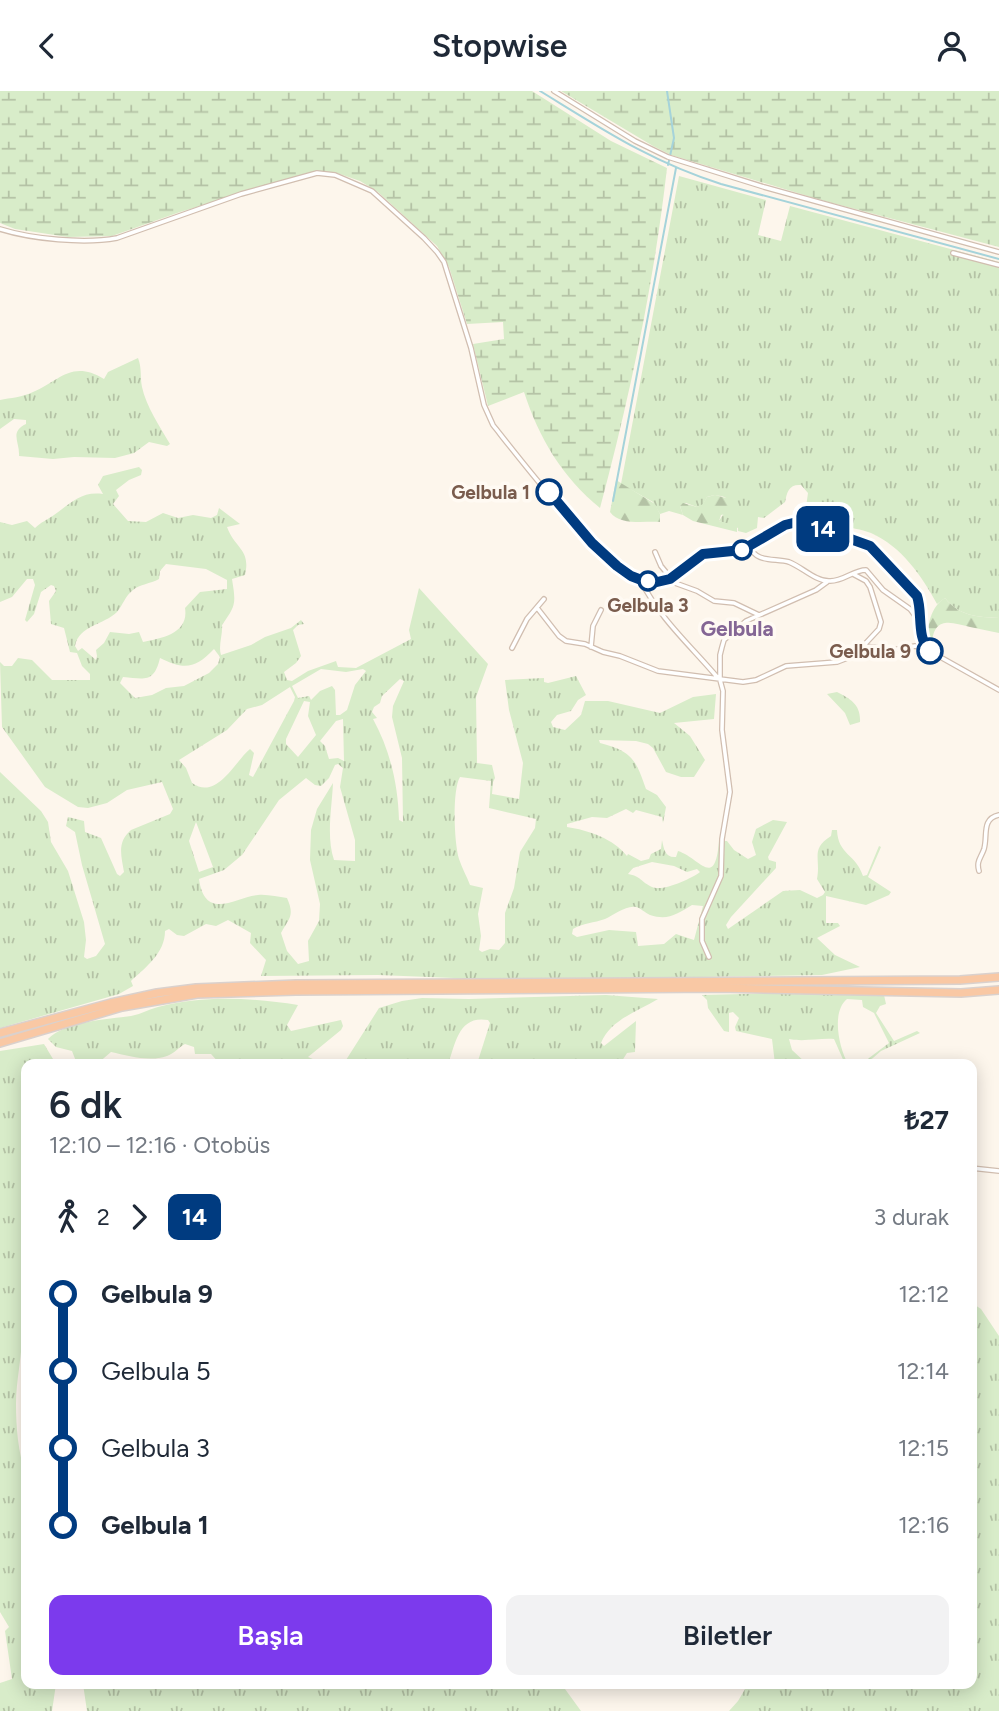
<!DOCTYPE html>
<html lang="tr">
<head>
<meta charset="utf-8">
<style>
  :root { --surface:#fff; --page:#f2f2f3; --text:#1f2937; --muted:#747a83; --accent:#7c3aed }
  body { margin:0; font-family:Figtree,sans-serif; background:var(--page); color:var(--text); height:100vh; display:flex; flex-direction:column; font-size:26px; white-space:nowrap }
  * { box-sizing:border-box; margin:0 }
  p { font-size:23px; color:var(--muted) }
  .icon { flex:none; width:38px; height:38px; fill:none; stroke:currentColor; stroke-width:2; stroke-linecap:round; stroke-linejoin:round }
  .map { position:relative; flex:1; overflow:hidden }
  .side { position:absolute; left:21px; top:968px; width:956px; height:630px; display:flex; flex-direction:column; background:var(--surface); border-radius:14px; box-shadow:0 4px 18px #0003 }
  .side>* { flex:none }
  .badge { padding:0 14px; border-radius:10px; font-size:24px; line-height:46px }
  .map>.badge { position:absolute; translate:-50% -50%; box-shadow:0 0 0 4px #fff }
  .legs { display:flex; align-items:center; gap:10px; height:77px; padding:0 28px; font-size:23px }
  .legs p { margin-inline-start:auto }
  .overview { display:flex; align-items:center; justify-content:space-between; height:119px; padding:0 28px }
  h1 { font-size:38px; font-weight:600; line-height:52px }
  .primary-button { display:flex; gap:14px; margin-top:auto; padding:14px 28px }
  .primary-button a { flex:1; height:80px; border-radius:14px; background:var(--accent); color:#fff; font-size:28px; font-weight:600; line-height:80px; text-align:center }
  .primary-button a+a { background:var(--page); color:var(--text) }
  ul { padding:0 28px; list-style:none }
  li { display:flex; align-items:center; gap:24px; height:77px; font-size:26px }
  li i { display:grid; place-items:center; width:10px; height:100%; margin:0 9px; background:currentColor }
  li i::after { content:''; width:18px; height:18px; margin:-9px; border:5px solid; border-radius:50%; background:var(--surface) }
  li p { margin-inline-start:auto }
  li:first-child i { background:linear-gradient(#0000 50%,currentColor 0) }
  li:last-child i { background:linear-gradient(currentColor 50%,#0000 0) }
  header { display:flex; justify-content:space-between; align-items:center; height:91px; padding:0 28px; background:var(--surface); font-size:32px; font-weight:600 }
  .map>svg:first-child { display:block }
  .grass { fill:url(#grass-tufts); fill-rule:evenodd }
  .forest { fill:url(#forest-firs) }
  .wetland { fill:url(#wetland-marsh) }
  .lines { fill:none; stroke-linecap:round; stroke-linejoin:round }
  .stream { stroke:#a5d3da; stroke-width:2 }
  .minor-casing { stroke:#d1beb0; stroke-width:6 }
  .trunk-casing { stroke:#dad1cd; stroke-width:10 }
  .minor { stroke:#fff; stroke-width:3.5 }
  .trunk { stroke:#f9c8a4; stroke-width:7 }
  .line-1-casing { stroke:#fff; stroke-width:16 }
  .line-1 { stroke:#003b80; stroke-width:10 }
  .stop-1-dot { fill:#fff; stroke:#003b80; stroke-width:3.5 }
  .labels { text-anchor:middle; stroke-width:7; stroke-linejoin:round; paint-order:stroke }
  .stop-label { font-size:19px; font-weight:bold; fill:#7a5c4d; stroke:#fffaf3; text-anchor:end }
  .neighbourhood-label { font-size:21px; font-weight:bold; fill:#846695; stroke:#fffaf3 }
</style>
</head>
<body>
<header><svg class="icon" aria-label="back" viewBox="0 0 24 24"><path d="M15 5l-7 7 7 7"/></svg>Stopwise<svg class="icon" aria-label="person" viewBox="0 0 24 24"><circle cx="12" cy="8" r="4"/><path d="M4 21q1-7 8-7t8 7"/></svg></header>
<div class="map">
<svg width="999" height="1620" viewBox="0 0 999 1620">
  <defs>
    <pattern id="grass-tufts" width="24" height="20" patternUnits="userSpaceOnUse" patternTransform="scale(1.75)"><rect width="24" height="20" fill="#d8ecc9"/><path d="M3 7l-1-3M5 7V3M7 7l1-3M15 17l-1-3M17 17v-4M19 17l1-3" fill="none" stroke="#b4c2a5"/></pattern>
    <pattern id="forest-firs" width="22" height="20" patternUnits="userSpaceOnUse" patternTransform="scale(1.75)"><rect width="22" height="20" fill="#d8ecc9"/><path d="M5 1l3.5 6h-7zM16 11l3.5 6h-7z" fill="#b4c2a5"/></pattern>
    <pattern id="wetland-marsh" width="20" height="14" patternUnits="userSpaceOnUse" patternTransform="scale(1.75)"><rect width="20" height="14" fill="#d8ecc9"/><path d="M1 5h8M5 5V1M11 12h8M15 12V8" fill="none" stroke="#b4c2a5"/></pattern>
  </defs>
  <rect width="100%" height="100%" fill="#fdf6ec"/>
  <path class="grass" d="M 679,85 L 766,109 L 758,144 L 781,150 L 790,115 L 999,171 L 999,527 C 977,526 959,525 945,507 L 937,513 C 922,485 901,455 871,442 C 861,438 850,437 839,434 C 826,431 816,424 806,416 L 808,402 L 801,394 C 789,393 787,401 785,411 L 764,427 L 758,426 L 757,437 L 746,442 L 738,440 L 738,437 L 719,430 L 724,422 L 726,407 C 720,404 714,404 707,406 L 703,414 L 697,416 L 686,412 L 680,415 L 683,424 L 669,420 L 660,423 L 653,411 L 621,393 Z
    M 138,267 C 142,277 140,286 142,296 C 146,315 160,336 170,353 L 167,355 L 149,351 L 134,362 L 115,367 L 74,366 L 53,368 L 19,365 C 20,351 9,341 26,333 L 26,329 L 14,328 L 0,338 L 0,309 C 10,307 23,306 33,301 C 59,290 72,268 104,288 L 108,281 Z
    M 139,376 L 142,379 L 141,384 L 129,389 L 116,399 L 119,405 L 113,413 L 128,430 L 146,431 L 163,422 L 178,427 L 193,424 L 211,427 L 217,424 L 219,417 L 240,433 L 227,436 C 235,458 251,458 245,484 L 232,488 C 236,513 236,514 222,534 C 223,543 218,555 221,564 L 251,554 L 265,546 L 291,537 L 301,529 L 304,533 L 298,534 L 293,539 L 301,565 L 296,572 L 284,581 L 287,589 L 292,590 L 308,580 L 336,570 L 338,576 L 356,577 L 411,548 L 409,539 L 419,497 L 488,573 L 476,606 L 477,672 L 492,674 L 495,687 L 493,691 L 492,703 L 519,708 L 523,672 L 509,619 L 505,589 L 544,587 L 544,591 L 548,592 L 576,585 L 586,604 L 578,609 L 571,620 L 557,624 L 551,631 L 553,636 L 565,639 L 581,624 L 585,610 L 608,610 L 660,622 L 693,606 L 716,603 L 714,628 L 674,632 L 690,645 L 705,669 L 694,686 L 681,686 L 666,681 L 653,657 L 648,653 L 636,650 L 599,649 L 600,652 C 632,660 636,669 646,698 L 657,704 L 666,716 L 663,732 L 662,726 L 636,719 L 633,722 L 626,718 L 607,727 L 592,726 L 567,733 L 567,736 C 588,739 614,748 627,765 L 628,763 L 641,770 L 649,768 L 651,763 L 661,758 L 662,749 C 664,758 665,767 676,766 L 678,760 C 700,767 715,799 719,750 L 727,750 L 734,759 L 748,768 L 756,764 L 752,751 L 756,738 L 773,729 L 787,731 L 768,766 L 769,769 L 776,771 L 776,777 L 731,826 L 726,834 L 728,838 L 783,800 L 800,799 L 817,807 L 823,804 L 825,801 L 817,788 C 821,767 810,758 831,745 L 832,739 L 837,739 C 838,764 856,763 863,785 L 867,784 L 879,755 L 881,756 L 868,786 L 891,801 L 889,804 L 866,814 L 826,805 L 826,832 L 838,832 L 840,835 L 817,847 L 835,864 L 860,876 L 822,884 L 505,889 L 378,884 L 261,885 L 266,869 L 250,852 L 251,842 L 228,829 L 216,835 L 206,833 L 184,845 L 177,844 L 169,838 L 165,840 C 165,862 146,876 131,890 L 133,895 L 119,903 L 0,937 L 0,681 L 41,720 L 48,731 L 51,751 L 68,780 L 84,831 L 86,849 L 84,866 L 87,868 L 96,865 L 105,853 L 82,774 L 75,741 L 66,735 L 68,726 L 84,730 L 85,741 L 101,747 L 117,783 L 120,785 L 124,781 C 121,764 117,751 131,739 L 170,723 L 173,718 L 162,691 L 127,699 L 107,712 L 88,717 L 78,716 L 45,696 L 2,636 L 0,571 L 4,575 L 12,575 L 18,567 L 32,569 L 52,589 L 90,589 L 90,583 L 82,575 L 77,562 L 70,561 L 64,537 L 51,533 L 49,510 L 56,500 L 54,495 L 51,494 L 41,501 L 34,523 L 27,531 L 25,529 L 35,494 L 33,488 L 27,488 L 12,506 L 0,511 L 0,431 L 12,434 L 27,430 L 35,437 C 41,431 47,429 54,424 C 71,412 81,400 103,403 L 98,394 L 103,385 ZM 166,473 L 206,478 L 227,489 L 227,498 L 200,501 L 185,517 C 189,542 163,547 143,551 L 139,541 L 129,543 L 110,541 L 104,552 L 96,559 L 97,565 L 96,569 L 82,557 L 78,560 L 75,555 C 79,534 104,534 117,521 C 123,514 125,505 133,499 C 140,493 150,493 159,488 L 160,480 ZM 214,558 L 220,566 L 218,573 L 209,582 L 184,595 L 166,597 L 152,604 L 135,607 L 120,592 L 123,586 C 145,588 154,592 160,567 C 184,579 195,578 214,558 ZM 321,578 L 346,581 L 363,578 L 366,580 L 355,594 L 347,619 L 340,624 L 336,624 L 335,599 L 332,595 L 320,600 L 311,609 L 309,605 L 298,607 L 292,595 ZM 400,588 L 404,590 L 393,615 L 392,626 L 402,667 L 403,731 L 399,729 C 398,693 390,659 373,628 L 377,627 L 372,621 L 374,616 L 380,612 L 382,605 ZM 290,596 L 295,606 L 294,610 L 253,686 L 249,684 L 254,662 L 250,658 C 235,670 217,710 192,692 L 186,677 L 179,669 L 227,639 L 247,618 L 262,614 ZM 304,610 L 310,611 L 308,625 L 316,644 L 298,666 L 286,653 L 286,648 ZM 343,628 L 344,670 L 338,667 L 329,668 L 325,655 L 320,650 L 336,630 ZM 338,673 L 343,677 L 340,696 L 355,749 L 355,770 L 334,769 C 326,745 332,716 333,692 L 317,718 L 311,739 L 310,769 L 320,813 L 319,830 L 308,850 L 309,870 L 298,873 L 287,860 L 281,842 C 289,827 295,825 287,807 C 278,806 267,803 258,804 C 236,806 205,831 199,788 L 224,779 L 242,764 L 279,709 L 306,687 L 315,694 L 321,695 L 329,687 L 335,674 ZM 460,686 L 491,690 L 489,717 L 536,728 L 535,737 L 520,761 L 514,797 L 505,822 L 505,852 L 499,859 L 490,858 L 482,861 L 479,859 L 481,845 L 478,823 L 483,797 L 470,794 C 467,786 462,777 459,768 C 454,752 452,699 460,686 ZM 196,731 L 213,776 L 199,781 L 189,750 ZM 652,771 L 674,775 L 687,781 L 697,778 L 700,781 C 691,788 662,801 652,796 C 641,791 641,785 628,783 L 633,777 ZM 692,814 L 703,815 L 694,849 L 676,843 L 664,853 L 638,855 L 636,841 L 609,839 L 577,846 L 572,843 L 573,838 C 583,832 594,832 605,828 C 614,824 626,814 636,816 C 641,817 645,822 650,824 C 668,830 677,823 692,814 Z
    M 837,601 C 851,608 861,614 860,631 L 850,634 L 845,622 L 827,603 Z
    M 877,900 L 884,904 L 886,913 L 880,915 L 876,922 L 894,950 L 917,940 L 920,942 L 881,960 L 866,973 L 861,973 L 889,952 L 874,922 L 863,916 L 862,909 L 847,908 C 831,921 839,957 848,973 L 845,973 L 834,948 C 818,947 804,951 789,948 L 792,959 L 807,973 L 775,973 L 772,948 L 736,940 L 735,936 L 739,927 L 733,921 L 729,922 L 729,941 L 724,940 L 708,917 L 707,909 L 702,904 Z
    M 606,904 L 658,908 C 638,920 610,929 601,952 L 604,955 L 636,930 L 635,961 L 627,962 L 620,973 L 477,973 L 490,932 L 488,929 C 459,924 456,951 448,973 L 220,973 L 211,963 L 195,963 L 194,956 L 185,953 C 179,956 175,962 167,965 C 149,971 129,965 111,961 L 97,973 L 77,973 L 72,960 L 56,956 L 48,948 C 64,931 108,928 131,925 C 142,923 151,917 162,915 C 205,904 254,907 298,914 L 287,934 L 291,940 L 341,929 L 343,935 L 341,939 L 308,966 L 320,971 L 346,969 L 379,917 L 402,910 L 422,907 L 469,908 Z
    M 44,953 L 56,973 L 26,973 L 26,1243 L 22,1237 C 23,1262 16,1288 16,1313 C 16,1335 18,1363 26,1383 L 26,1592 L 56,1593 L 52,1620 L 0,1620 L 0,1592 L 12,1588 L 5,1540 L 9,1536 L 0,1521 L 0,960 Z
    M 975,1214 L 981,1218 L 999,1245 L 999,1620 L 729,1620 L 738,1610 L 748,1593 L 971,1592 L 971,1215 Z
    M 83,1593 L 565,1593 L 565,1598 L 581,1620 L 87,1620 Z"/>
  <path class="forest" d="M 616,389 L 655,413 L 660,423 L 660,431 C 644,430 620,435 610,421 Z
    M 715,404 L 726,407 L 731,416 L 729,422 L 721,424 L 719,430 L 737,435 L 737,441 L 693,430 L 683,424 L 680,415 L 683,412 L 697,416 L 703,413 L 707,406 Z
    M 945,507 C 959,525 977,526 999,527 L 999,542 C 989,540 980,538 970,536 C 951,531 934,525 932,552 L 928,554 L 926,552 C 928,535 930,516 945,507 Z"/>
  <path class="wetland" d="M 0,0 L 532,0 L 611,50 L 667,77 C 654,192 630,305 600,417 C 562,386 539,347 524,301 L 488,315 L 473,253 L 504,248 L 503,231 L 467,233 L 449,176 L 437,155 L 378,101 L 360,90 L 337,82 L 318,80 L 180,121 L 112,145 L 68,146 L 15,138 L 0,132 Z
    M 561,0 L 999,0 L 999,156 L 821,109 L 671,64 L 653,55 Z"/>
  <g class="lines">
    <path class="stream" d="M 540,0 C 602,38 651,71 721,93 L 999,168
      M 667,0 L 674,47 L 668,74
      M 613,410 L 676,77"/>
    <g class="minor-casing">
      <path id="minor" d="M 554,0 L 635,50 L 668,66 L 764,96 L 999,161
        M 0,138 C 32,148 84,153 117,147 L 241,103 L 317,82 L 335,84 L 372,100 L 424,147 L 437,161 L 444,171 L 471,257 L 484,314 L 493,334 C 520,368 607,482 644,490 C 674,496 679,477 700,465 C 711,458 729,463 742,459 C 760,453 774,435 793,432 C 807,430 856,448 869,455 C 880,461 911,495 917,505 C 923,516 922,543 926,558
        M 953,162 L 999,174
        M 750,455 C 755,472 775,467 789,471 C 802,476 815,490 829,490 C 843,491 853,479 866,479 L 883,499 L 910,518 L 919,530
        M 655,461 L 661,475 L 675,492 L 697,500 L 714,510 L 734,512 L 759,524
        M 853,483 L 866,490 L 870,496 L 881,531 L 879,538 L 865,553
        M 641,490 C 660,528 691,555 718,587
        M 538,518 L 559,545 L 566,550 L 585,553 L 603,561 L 620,565 L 658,580 L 743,591 L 756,589 L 786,575 L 837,571 L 850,566 L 864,555 L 893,559 L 915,555 L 926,558 L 999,599
        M 591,556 L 593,535 L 601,519
        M 512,557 L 527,528 L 544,508
        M 979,780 C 976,770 981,767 984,758 C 988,744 981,728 999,724
        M 709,866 L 702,850 L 702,828 L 721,785 L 722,748 L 730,701 L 722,639 L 723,600 L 720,589 L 720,564 L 722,556 L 724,549 L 746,530 L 816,499 L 827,491
        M 971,1077 L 999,1080"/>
    </g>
    <g class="trunk-casing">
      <path id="trunk" d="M 0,942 L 111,912 L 157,902 L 196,897 L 296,893 L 960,889 L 999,886
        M 0,952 L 122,916 L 197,903 L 296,900 L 719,897 L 961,902 L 999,899"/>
    </g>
    <use href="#minor" class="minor"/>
    <use href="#trunk" class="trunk"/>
  </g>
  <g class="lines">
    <g class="line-1-casing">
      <path id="line-1" d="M 549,401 L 592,452 L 617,475 L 631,485 L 644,490 L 657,491 L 670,488 L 703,463 L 742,459 L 785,434 L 797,431 L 809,433 L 870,455 L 917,505 C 923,522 916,547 930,560"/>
    </g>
    <use href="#line-1" class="line-1"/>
  </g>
  <g class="stop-1-dot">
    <circle cx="549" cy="401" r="12"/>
    <circle cx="742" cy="459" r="9"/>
    <circle cx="648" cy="490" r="9"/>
    <circle cx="930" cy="560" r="12"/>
  </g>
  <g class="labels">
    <g class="stop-label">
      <text x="530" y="408">Gelbula 1</text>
      <text x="648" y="521" text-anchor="middle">Gelbula 3</text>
      <text x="911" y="567">Gelbula 9</text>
    </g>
    <g class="neighbourhood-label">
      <text x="737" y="545">Gelbula</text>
    </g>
  </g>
</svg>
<b class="badge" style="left:823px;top:438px;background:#003b80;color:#fff">14</b>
<section class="side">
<div class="overview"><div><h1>6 dk</h1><p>12:10 – 12:16 · Otobüs</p></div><b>₺27</b></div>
<div class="legs"><svg class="icon" aria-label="walk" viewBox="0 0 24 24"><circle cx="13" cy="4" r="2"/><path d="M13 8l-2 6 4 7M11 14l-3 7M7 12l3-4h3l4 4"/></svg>2<svg class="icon" aria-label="forward" viewBox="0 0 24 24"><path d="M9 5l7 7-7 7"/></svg><b class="badge" style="background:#003b80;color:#fff">14</b><p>3 durak</p></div>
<ul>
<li><i style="color:#003b80"></i><b>Gelbula 9</b><p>12:12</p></li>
<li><i style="color:#003b80"></i><span>Gelbula 5</span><p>12:14</p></li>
<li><i style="color:#003b80"></i><span>Gelbula 3</span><p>12:15</p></li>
<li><i style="color:#003b80"></i><b>Gelbula 1</b><p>12:16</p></li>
</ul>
<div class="primary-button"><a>Başla</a><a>Biletler</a></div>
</section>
</div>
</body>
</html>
